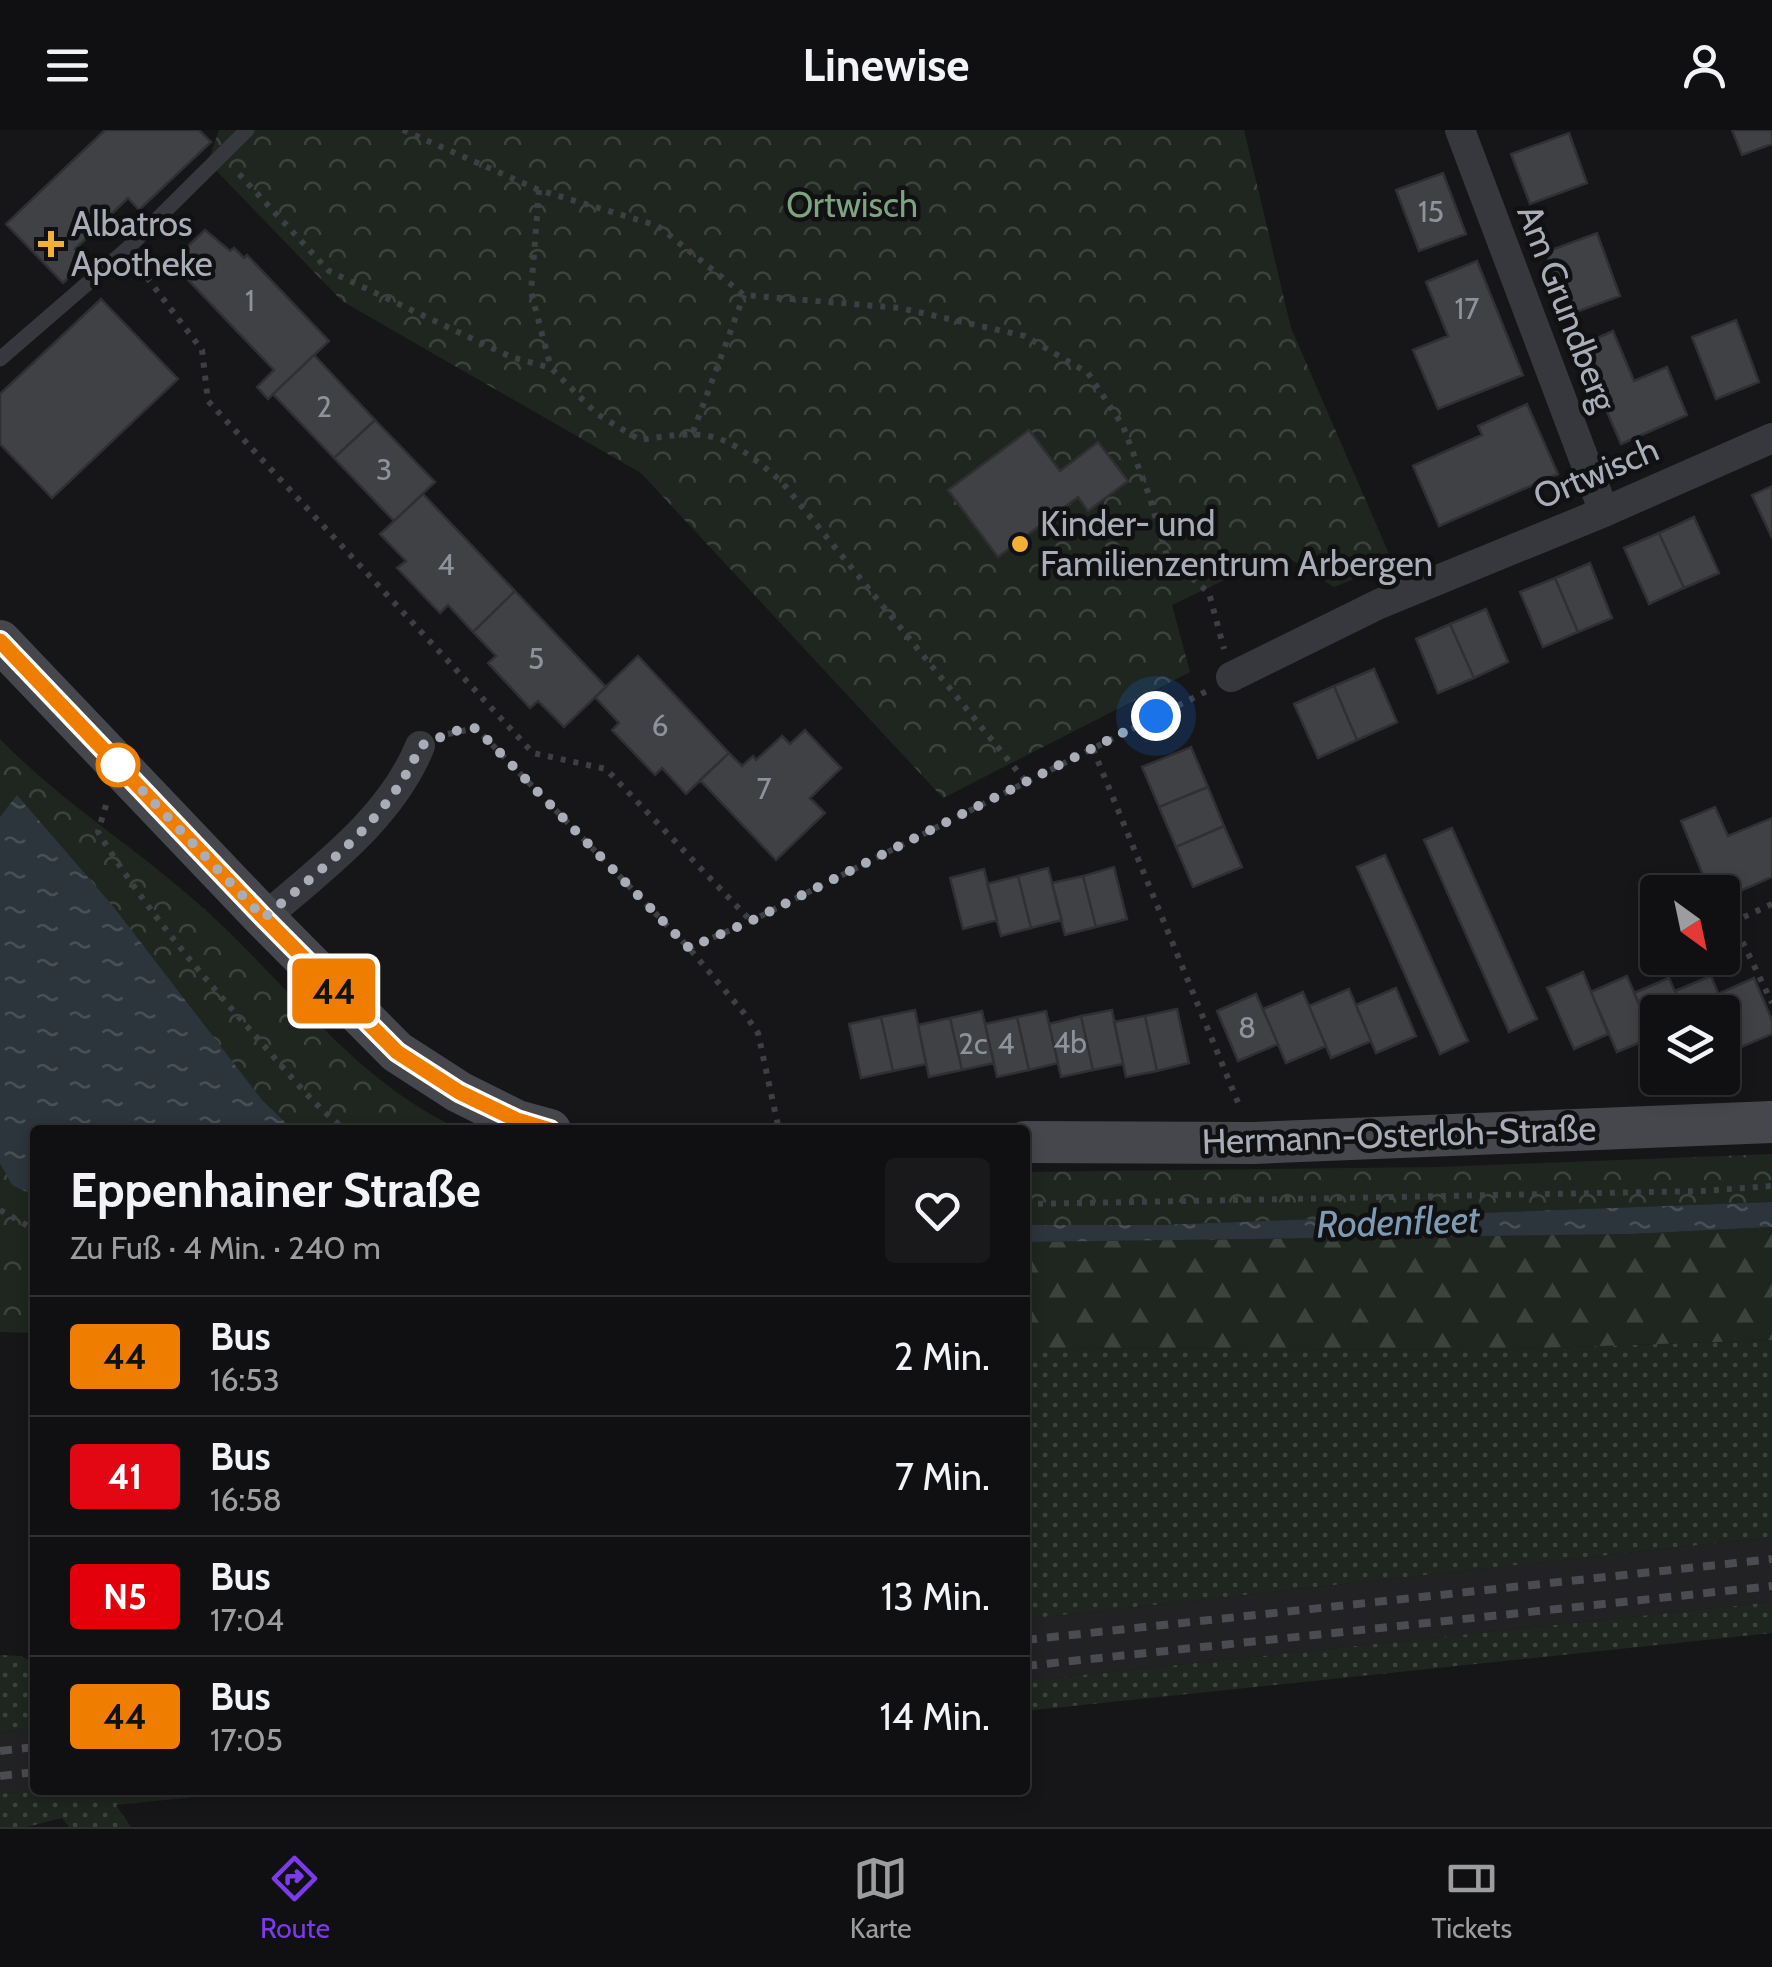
<!DOCTYPE html>
<html lang="de">
<head>
<meta charset="utf-8">
<style>
  :root { --surface:#101012; --page:#19191b; --text:#f1f3f6; --muted:#9c9d9f; --line:#303032; --accent:#7c3aed }
  body { margin:0; font-family:Cabin,sans-serif; background:var(--page); color:var(--text); height:100vh; display:flex; flex-direction:column; font-size:38px; white-space:nowrap }
  * { box-sizing:border-box; margin:0 }
  p { font-size:32px; color:var(--muted) }
  .icon { flex:none; width:55px; height:55px; fill:none; stroke:currentColor; stroke-width:2; stroke-linecap:round; stroke-linejoin:round }
  .map { position:relative; flex:1; overflow:hidden }
  .drawer { position:absolute; left:30px; top:995px; width:1000px; height:670px; display:flex; flex-direction:column; background:var(--surface); border-radius:10px; box-shadow:0 5px 15px #0003,0 0 0 2px var(--line) }
  .drawer>* { flex:none }
  .badge { padding:0 20px; border-radius:8px; font-size:35px; line-height:65px }
  .needle { width:65px; rotate:147deg }
  .tools { position:absolute; left:1640px; top:745px; display:grid; gap:20px }
  .tools a { display:grid; place-items:center; width:100px; height:100px; border-radius:10px; background:var(--surface); box-shadow:0 5px 15px #0003,0 0 0 2px var(--line); font-size:50px }
  .you { position:absolute; width:50px; height:50px; margin:-25px; border:8px solid #fff; border-radius:50%; background:#1a73e8; box-shadow:0 0 0 15px #1a73e833 }
  .map>.badge { position:absolute; translate:-50% -50%; box-shadow:0 0 0 5px #fff }
  .round { display:grid; place-items:center; flex:none; width:105px; height:105px; border-radius:10px; background:var(--page) }
  .headline { display:flex; align-items:center; justify-content:space-between; height:170px; padding:0 40px }
  h1 { font-size:48px; font-weight:800; line-height:75px }
  ul { padding:0; list-style:none }
  li { display:flex; align-items:center; gap:30px; height:120px; padding:0 40px; border-top:2px solid var(--line) }
  li div { flex:1 }
  li b { display:block; font-size:38px }
  li em { font-style:normal }
  li .badge { min-width:110px; font-weight:700; text-align:center }
  header { display:flex; justify-content:space-between; align-items:center; height:130px; padding:0 40px; background:var(--surface); font-size:45px; font-weight:800 }
  .menu { display:flex; justify-content:space-around; align-items:center; height:140px; border-top:2px solid var(--line); background:var(--surface); font-size:28px; color:var(--muted) }
  .menu a { display:grid; justify-items:center; gap:5px }
  .menu .on { color:var(--accent) }
  .map>svg:first-child { display:block }
  .built { fill:#222225 }
  .grass { fill:url(#grass-dots) }
  .forest { fill:url(#forest-firs) }
  .park { fill:url(#park-crowns) }
  .water { fill:url(#water-ripples) }
  .building { fill:#404145; stroke:#303034; stroke-width:2.5 }
  .lines { fill:none; stroke-linecap:round; stroke-linejoin:round }
  .path { stroke:#3d3f44; stroke-width:6; stroke-dasharray:5 8; stroke-linecap:butt }
  .lane { stroke:#37383d; stroke-width:15 }
  .street { stroke:#37383d; stroke-width:30 }
  .secondary { stroke:#45474d; stroke-width:42 }
  .rail { stroke:#4a4c52; stroke-width:8; stroke-dasharray:12 10; stroke-linecap:butt }
  .line-casing { stroke:#fff; stroke-width:22 }
  .line { stroke:#ef7d00; stroke-width:15 }
  .walk { stroke:#a8adb8; stroke-width:10; stroke-dasharray:0 18 }
  .poi-dot { fill:#f2b134; stroke:#111113; stroke-width:4 }
  .stop-dot { fill:#fff; stroke:#ef7d00; stroke-width:5 }
  .labels { text-anchor:middle; stroke-width:9; stroke-linejoin:round; paint-order:stroke }
  .number-label { font-size:30px; fill:#8e929b }
  .park-label { font-size:35px; fill:#7fa381; stroke:#111113 }
  .poi-label { font-size:35px; fill:#a8adb8; stroke:#111113; text-anchor:start }
  .street-label { font-size:35px; fill:#a8adb8; stroke:#111113 }
  .water-label { font-size:38px; font-style:italic; fill:#7f9bb3; stroke:#111113 }
</style>
</head>
<body>
<header><svg class="icon" aria-label="menu" viewBox="0 0 24 24"><path d="M4 6h16M4 12h16M4 18h16"/></svg>Linewise<svg class="icon" aria-label="person" viewBox="0 0 24 24"><circle cx="12" cy="8" r="4"/><path d="M4 21q1-7 8-7t8 7"/></svg></header>
<div class="map">
<svg width="1772" height="1697" viewBox="0 0 1772 1697">
  <defs>
    <pattern id="grass-dots" width="8" height="8" patternUnits="userSpaceOnUse" patternTransform="scale(2.5)"><rect width="8" height="8" fill="#1e261f"/><path d="M2 2h.1M6 6h.1" fill="none" stroke="#3c433d" stroke-width="1.8" stroke-linecap="round"/></pattern>
    <pattern id="forest-firs" width="22" height="20" patternUnits="userSpaceOnUse" patternTransform="scale(2.5)"><rect width="22" height="20" fill="#1e261f"/><path d="M5 1l3.5 6h-7zM16 11l3.5 6h-7z" fill="#3c433d"/></pattern>
    <pattern id="park-crowns" width="20" height="18" patternUnits="userSpaceOnUse" patternTransform="scale(2.5)"><rect width="20" height="18" fill="#1e261f"/><path d="M2 6a3 3 0 1 1 6 0M12 15a3 3 0 1 1 6 0" fill="none" stroke="#3c433d"/></pattern>
    <pattern id="water-ripples" width="26" height="14" patternUnits="userSpaceOnUse" patternTransform="scale(2.5)"><rect width="26" height="14" fill="#2c353c"/><path d="M2 4q2-2 4 0t4 0M15 11q2-2 4 0t4 0" fill="none" stroke="#485056"/></pattern>
  </defs>
  <rect width="100%" height="100%" fill="#161618"/>
  <path class="built" d="M 1772,1407 L 1772,1472 L 1025,1551 L 1025,1489 Z
    M 35,1598 L 35,1660 L 39,1660 L 0,1664 L 0,1602 Z"/>
  <path class="grass" d="M 1772,1210 L 1772,1407 L 1025,1489 L 1025,1218 L 1485,1220 Z
    M 1772,1472 L 1772,1503 L 1025,1581 L 1025,1551 Z
    M 0,1525 L 22,1526 L 35,1535 L 35,1598 L 0,1602 Z
    M 39,1660 L 263,1660 L 116,1675 L 131,1697 L 69,1697 L 62,1688 L 27,1697 L 0,1697 L 0,1664 Z"/>
  <path class="forest" d="M 1772,1097 L 1772,1210 L 1485,1220 L 1025,1218 L 1025,1112 L 1632,1104 Z"/>
  <path class="park" d="M 219,0 L 1244,0 L 1291,198 L 1393,433 L 1334,457 L 1281,423 L 1172,475 L 1190,542 L 943,668 L 641,343 L 342,171 L 208,32 Z
    M 0,609 C 58,669 130,714 193,769 C 283,846 351,951 462,1000 L 35,1000 L 35,1203 L 0,1202 Z
    M 1772,1024 L 1772,1072 L 1156,1095 L 1025,1095 L 1025,1042 L 1439,1037 Z"/>
  <path class="water" d="M 17,665 L 112,775 L 262,970 L 293,1000 L 35,1000 L 35,1066 L 12,1055 L 0,1033 L 0,687 Z
    M 1772,1072 L 1772,1097 L 1632,1104 L 1025,1112 L 1025,1095 L 1156,1095 Z"/>
  <path class="building" d="M 105,0 L 199,0 L 211,12 L 139,80 L 128,68 L 75,119 L 86,131 L 63,153 L 6,94 Z
    M 1732,0 L 1772,0 L 1772,14 L 1742,25 Z
    M 1569,3 L 1587,53 L 1530,74 L 1511,24 Z
    M 1443,43 L 1466,104 L 1419,121 L 1396,60 Z
    M 205,100 L 230,121 L 234,118 L 244,128 L 247,125 L 329,211 L 268,269 L 257,257 L 274,240 L 171,132 Z
    M 1597,103 L 1620,166 L 1568,185 L 1546,122 Z
    M 1477,131 L 1523,245 L 1438,279 L 1413,220 L 1448,206 L 1426,152 Z
    M 101,169 L 178,249 L 52,368 L 0,314 L 0,264 Z
    M 1736,190 L 1759,252 L 1716,269 L 1692,207 Z
    M 1613,201 L 1634,251 L 1667,237 L 1687,285 L 1621,314 L 1601,268 L 1608,265 L 1586,213 Z
    M 314,225 L 375,290 L 334,328 L 273,264 Z
    M 1527,274 L 1558,344 L 1439,396 L 1413,336 L 1482,305 L 1478,296 Z
    M 375,290 L 435,352 L 394,391 L 334,328 Z
    M 1029,300 L 1060,341 L 1098,312 L 1128,351 L 1088,381 L 1078,367 L 998,427 L 948,360 Z
    M 1772,356 L 1772,408 L 1752,365 Z
    M 423,364 L 515,461 L 473,502 L 448,475 L 440,483 L 397,438 L 406,431 L 380,404 Z
    M 1694,387 L 1719,443 L 1684,458 L 1659,403 Z
    M 1659,403 L 1684,458 L 1649,474 L 1624,418 Z
    M 1590,433 L 1612,488 L 1578,502 L 1555,448 Z
    M 1555,448 L 1578,502 L 1543,517 L 1520,462 Z
    M 515,461 L 606,557 L 564,597 L 538,571 L 530,578 L 488,533 L 496,526 L 473,502 Z
    M 1486,479 L 1508,532 L 1474,548 L 1450,494 Z
    M 1450,494 L 1474,548 L 1438,563 L 1416,509 Z
    M 638,526 L 729,623 L 686,664 L 662,638 L 655,645 L 612,600 L 619,593 L 595,567 Z
    M 1374,539 L 1397,592 L 1357,610 L 1334,556 Z
    M 1334,556 L 1357,610 L 1318,628 L 1294,574 Z
    M 805,600 L 841,638 L 810,668 L 825,683 L 776,730 L 700,650 L 729,623 L 742,636 L 753,626 L 756,630 L 782,606 L 790,614 Z
    M 1191,617 L 1208,657 L 1159,677 L 1142,637 Z
    M 1208,657 L 1224,696 L 1176,717 L 1159,677 Z
    M 1715,677 L 1728,706 L 1772,688 L 1772,747 L 1722,769 L 1722,762 L 1710,762 L 1681,691 Z
    M 1224,696 L 1242,737 L 1193,757 L 1176,717 Z
    M 1452,698 L 1537,889 L 1509,902 L 1424,710 Z
    M 1385,725 L 1468,911 L 1440,924 L 1357,737 Z
    M 1114,737 L 1127,789 L 1096,797 L 1083,746 Z
    M 1048,738 L 1062,790 L 1031,798 L 1018,746 Z
    M 984,739 L 997,790 L 963,799 L 950,748 Z
    M 1018,746 L 1031,798 L 1001,806 L 987,754 Z
    M 1083,746 L 1096,797 L 1065,805 L 1052,753 Z
    M 1583,842 L 1608,904 L 1574,919 L 1547,858 Z
    M 1627,846 L 1653,907 L 1617,922 L 1591,862 Z
    M 1711,846 L 1736,906 L 1722,912 L 1722,882 L 1684,882 L 1675,861 Z
    M 1669,848 L 1684,882 L 1658,882 L 1658,918 L 1634,863 Z
    M 1754,848 L 1772,890 L 1772,904 L 1741,917 L 1718,864 Z
    M 1396,858 L 1416,906 L 1376,923 L 1356,875 Z
    M 1349,859 L 1371,911 L 1331,928 L 1309,876 Z
    M 1303,862 L 1326,916 L 1286,933 L 1263,879 Z
    M 1256,864 L 1278,914 L 1238,931 L 1217,881 Z
    M 1177,879 L 1189,933 L 1157,941 L 1145,886 Z
    M 915,880 L 926,934 L 893,941 L 881,887 Z
    M 1112,880 L 1123,934 L 1093,940 L 1081,886 Z
    M 982,881 L 994,933 L 962,940 L 950,888 Z
    M 1046,881 L 1058,933 L 1029,940 L 1017,887 Z
    M 1081,886 L 1093,940 L 1061,947 L 1049,894 Z
    M 1145,886 L 1157,941 L 1126,947 L 1114,892 Z
    M 881,887 L 893,941 L 861,948 L 849,894 Z
    M 1017,887 L 1029,940 L 997,947 L 985,894 Z
    M 950,888 L 962,940 L 929,947 L 918,895 Z"/>
  <g class="lines">
    <path class="path" d="M 403,0 L 539,60 L 658,96 L 744,165 L 900,178 L 1025,206 L 1088,243 L 1123,296 L 1149,365 L 1167,426 L 1209,463 L 1224,519
      M 239,44 L 329,141 L 511,227 L 551,238 L 597,284 L 640,310 C 714,298 724,303 781,351 L 1027,653
      M 539,60 L 531,162 L 551,238
      M 139,137 L 202,220 L 208,271 L 533,623 L 606,639 L 751,791
      M 693,302 L 744,165
      M 448,604 L 476,598 L 689,818 L 744,883 L 758,903 L 779,1000
      M 1093,619 L 1239,975
      M 106,675 L 98,702 C 144,777 201,845 260,911 C 287,942 313,975 346,1000
      M 1772,774 L 1733,792 L 1772,873
      M 689,818 L 751,791 L 1207,561
      M 1025,1074 L 1702,1061 L 1772,1056
      M 0,1080 L 35,1100"/>
    <path class="lane" d="M 0,229 L 126,120 L 247,0"/>
    <path class="street" d="M 1460,0 L 1604,382
      M 1231,547 L 1379,474 L 1604,382 L 1772,308
      M 264,788 C 321,739 391,688 420,616"/>
    <path class="secondary" d="M 0,511 L 264,788 L 397,922 L 459,962 L 517,991 L 550,1000
      M 1025,1012 L 1254,1013 L 1772,992"/>
    <path class="rail" d="M 1025,1510 L 1772,1429
      M 1025,1536 L 1772,1456
      M 0,1621 L 35,1617
      M 0,1646 L 35,1642"/>
  </g>
  <g class="lines">
    <g class="line-casing">
      <path id="line" d="M 0,511 L 264,788 L 397,922 L 459,962 L 517,990 L 550,1000"/>
    </g>
    <use href="#line" class="line"/>
    <path class="walk" d="M 118,635 L 264,788 C 321,739 391,688 420,616 L 455,601 L 476,598 L 689,818 L 751,791 L 1156,586"/>
  </g>
  <g class="poi-dot">
    <path d="M46 99h10v10h10v10h-10v10h-10v-10h-10v-10h10z"/>
    <circle cx="1020" cy="414" r="10"/>
  </g>
  <circle class="stop-dot" cx="118" cy="635" r="20"/>
  <g class="labels">
    <g class="number-label">
      <text x="1431" y="92">15</text>
      <text x="250" y="181">1</text>
      <text x="1467" y="189">17</text>
      <text x="324" y="287">2</text>
      <text x="384" y="350">3</text>
      <text x="446" y="445">4</text>
      <text x="536" y="539">5</text>
      <text x="660" y="606">6</text>
      <text x="764" y="669">7</text>
      <text x="1247" y="908">8</text>
      <text x="1070" y="923">4b</text>
      <text x="973" y="924">2c</text>
      <text x="1006" y="924">4</text>
    </g>
    <g class="park-label">
      <text x="852" y="87">Ortwisch</text>
    </g>
    <g class="poi-label">
      <text x="71" y="106">Albatros<tspan x="71" dy="40">Apotheke</tspan></text>
      <text x="1040" y="406">Kinder- und<tspan x="1040" dy="40">Familienzentrum Arbergen</tspan></text>
    </g>
    <g class="street-label">
      <text transform="translate(1567 178) rotate(69)" y="12">Am Grundberg</text>
      <text transform="translate(1596 343) rotate(-23)" y="12">Ortwisch</text>
      <text transform="translate(1399 1005) rotate(-2)" y="12">Hermann-Osterloh-Straße</text>
    </g>
    <g class="water-label">
      <text transform="translate(1398 1092) rotate(-2)" y="13">Rodenfleet</text>
    </g>
  </g>
</svg>
<div class="tools">
<a><svg class="needle" viewBox="-14 -14 28 28"><path d="M0-13l5 13h-10z" fill="#e53935"/><path d="M0 13l5-13h-10z" fill="#9c9d9f"/></svg></a>
<a><svg class="icon" aria-label="layers" viewBox="0 0 24 24"><path d="M12 4l9 5-9 5-9-5zM3 14l9 5 9-5"/></svg></a>
</div>
<div class="you" style="left:1156px;top:586px"></div>
<b class="badge" style="left:334px;top:861px;background:#ef7d00;color:#111">44</b>
<section class="drawer">
<div class="headline"><div><h1>Eppenhainer Straße</h1><p>Zu Fuß · 4 Min. · 240 m</p></div><a class="round"><svg class="icon" aria-label="heart" viewBox="0 0 24 24"><path d="M12 20l-8-8c-3-5 5-10 8-4 3-6 11-1 8 4z"/></svg></a></div>
<ul>
<li><span class="badge" style="background:#ef7d00;color:#111">44</span><div><b>Bus</b><p>16:53</p></div><em>2 Min.</em></li>
<li><span class="badge" style="background:#e30613;color:#fff">41</span><div><b>Bus</b><p>16:58</p></div><em>7 Min.</em></li>
<li><span class="badge" style="background:#e3000b;color:#fff">N5</span><div><b>Bus</b><p>17:04</p></div><em>13 Min.</em></li>
<li><span class="badge" style="background:#ef7d00;color:#111">44</span><div><b>Bus</b><p>17:05</p></div><em>14 Min.</em></li>
</ul>
</section>
</div>
<nav class="menu">
<a class="on"><svg class="icon" aria-label="directions" viewBox="0 0 24 24"><path d="M12 3l9 9-9 9-9-9zM9 14v-3h6M13 9l2 2-2 2"/></svg>Route</a>
<a><svg class="icon" aria-label="map" viewBox="0 0 24 24"><path d="M3 6l6-2 6 2 6-2v14l-6 2-6-2-6 2zM9 4v14M15 6v14"/></svg>Karte</a>
<a><svg class="icon" aria-label="tickets" viewBox="0 0 24 24"><path d="M3 7h18v10H3zM15 7v10"/></svg>Tickets</a>
</nav>
</body>
</html>
